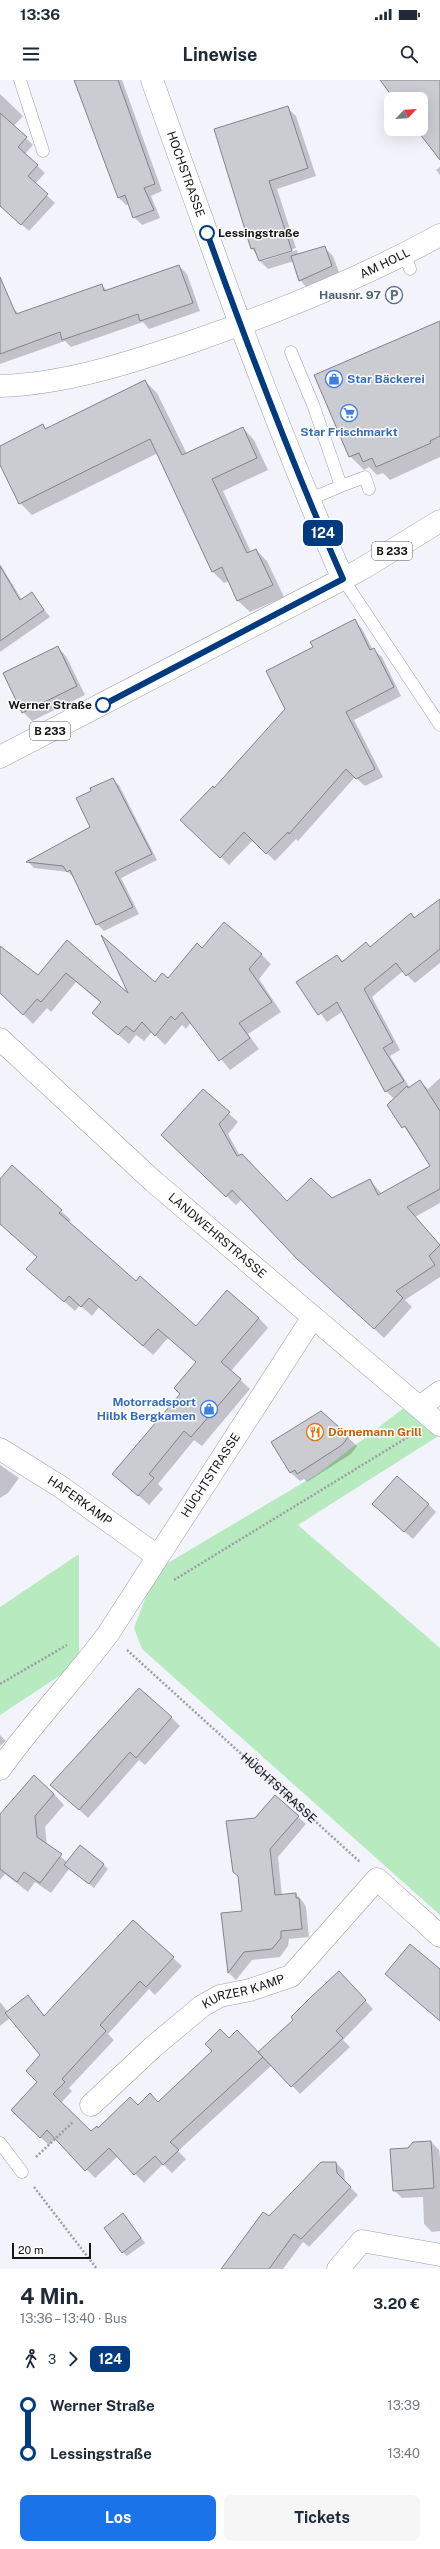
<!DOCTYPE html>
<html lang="de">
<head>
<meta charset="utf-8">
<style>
  :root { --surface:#fff; --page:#f6f6f7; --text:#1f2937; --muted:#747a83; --accent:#1a73e8 }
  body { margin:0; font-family:"Public Sans",sans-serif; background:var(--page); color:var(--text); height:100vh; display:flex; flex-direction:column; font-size:15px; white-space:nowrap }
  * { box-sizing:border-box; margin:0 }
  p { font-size:13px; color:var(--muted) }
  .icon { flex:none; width:22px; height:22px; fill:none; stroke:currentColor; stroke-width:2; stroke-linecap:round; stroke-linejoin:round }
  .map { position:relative; height:2189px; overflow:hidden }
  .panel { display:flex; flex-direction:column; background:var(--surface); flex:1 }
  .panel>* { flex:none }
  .badge { padding:0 8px; border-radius:6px; font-size:14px; line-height:26px }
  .needle { width:26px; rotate:65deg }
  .fabs { position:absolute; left:384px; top:12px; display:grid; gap:8px }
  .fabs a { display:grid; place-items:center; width:44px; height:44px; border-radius:8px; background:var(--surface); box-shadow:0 4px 16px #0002; font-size:20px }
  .scale { position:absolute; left:12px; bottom:10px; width:79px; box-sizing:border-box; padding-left:4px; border:2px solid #151518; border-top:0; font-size:11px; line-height:14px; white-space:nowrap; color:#151518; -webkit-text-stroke:3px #fff; paint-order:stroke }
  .map>.badge { position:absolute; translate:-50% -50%; box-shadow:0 0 0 2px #fff }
  .legs { display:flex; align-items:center; gap:6px; height:44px; padding:0 20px; font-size:13px }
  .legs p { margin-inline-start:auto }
  .summary { display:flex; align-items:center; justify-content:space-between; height:68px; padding:0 20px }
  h1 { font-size:22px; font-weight:700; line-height:30px }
  .primary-button { display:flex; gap:8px; margin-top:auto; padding:8px 20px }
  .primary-button a { flex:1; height:46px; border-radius:8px; background:var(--accent); color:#fff; font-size:16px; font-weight:700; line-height:46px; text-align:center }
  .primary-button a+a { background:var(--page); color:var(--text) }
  ul { padding:0 20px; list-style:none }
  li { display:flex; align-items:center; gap:14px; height:48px; font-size:15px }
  li i { display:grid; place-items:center; width:6px; height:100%; margin:0 5px; background:currentColor }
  li i::after { content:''; width:10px; height:10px; margin:-5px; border:3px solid; border-radius:50%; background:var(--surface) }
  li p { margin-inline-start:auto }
  li:first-child i { background:linear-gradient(#0000 50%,currentColor 0) }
  li:last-child i { background:linear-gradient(currentColor 50%,#0000 0) }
  .status { display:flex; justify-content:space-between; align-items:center; height:28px; padding:0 20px; background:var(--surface); direction:ltr }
  .status svg { height:11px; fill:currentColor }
  header { display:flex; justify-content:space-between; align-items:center; height:52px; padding:0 20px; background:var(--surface); font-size:18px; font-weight:700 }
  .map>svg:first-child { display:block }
  .green { fill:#b7ebbf }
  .shadow { fill:#0003 }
  .building { fill:#cbcbd2; stroke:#83838a }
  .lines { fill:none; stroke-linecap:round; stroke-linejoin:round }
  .service-casing { stroke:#9e9fa6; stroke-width:13 }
  .minor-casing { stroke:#9e9fa6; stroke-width:23 }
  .tertiary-casing { stroke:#9e9fa6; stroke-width:23 }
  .secondary-casing { stroke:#9e9fa6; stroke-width:23 }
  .primary-casing { stroke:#9e9fa6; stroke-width:23 }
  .path { stroke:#9c9ca2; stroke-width:2.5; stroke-dasharray:2 2; stroke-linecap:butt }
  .service { stroke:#fff; stroke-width:12 }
  .minor { stroke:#fff; stroke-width:22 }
  .tertiary { stroke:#fff; stroke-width:22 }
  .secondary { stroke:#fff; stroke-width:22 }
  .primary { stroke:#fff; stroke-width:22 }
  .line-1-casing { stroke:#fff; stroke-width:9 }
  .line-1 { stroke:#003b80; stroke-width:6 }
  .stop-1-dot { fill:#fff; stroke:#003b80; stroke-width:2 }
  .labels { text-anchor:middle; stroke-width:3; stroke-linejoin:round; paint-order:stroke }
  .shield { fill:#fff; stroke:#5b5b5d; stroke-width:1 }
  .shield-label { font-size:11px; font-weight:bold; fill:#151518 }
  .street-label { font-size:12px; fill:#151518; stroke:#fff }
  .stop-label { font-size:12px; font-weight:bold; fill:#151518; stroke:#fff; text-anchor:start }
  .service-label { font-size:12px; font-weight:bold; fill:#4e5e75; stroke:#fff; text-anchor:end }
  .shop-label { font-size:12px; font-weight:bold; fill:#366cbe; stroke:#fff; text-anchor:start }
  .food-label { font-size:12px; font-weight:bold; fill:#c56008; stroke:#fff; text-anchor:start }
</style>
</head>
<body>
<div class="status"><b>13:36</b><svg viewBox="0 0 49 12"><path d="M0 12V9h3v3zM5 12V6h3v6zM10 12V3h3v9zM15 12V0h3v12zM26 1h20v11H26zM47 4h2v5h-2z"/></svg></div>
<header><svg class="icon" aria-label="menu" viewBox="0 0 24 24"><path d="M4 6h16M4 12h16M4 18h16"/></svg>Linewise<svg class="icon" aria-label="search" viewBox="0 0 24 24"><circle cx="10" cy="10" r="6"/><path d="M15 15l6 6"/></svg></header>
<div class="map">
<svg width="440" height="2189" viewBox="0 0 440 2189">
  <rect width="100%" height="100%" fill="#f3f3fb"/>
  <path class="green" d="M 413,1321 L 440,1355 L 298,1445 L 440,1568 L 440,1835 L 142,1569 L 134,1548 L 156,1490 L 316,1395 Z
    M 79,1474 L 79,1583 L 0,1635 L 0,1527 Z"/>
  <path class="shadow" d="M 75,0 L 122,0 L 162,111 L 151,116 L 160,138 L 142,145 L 134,137 L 129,124 L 126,125 L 118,117 Z
    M 0,14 L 23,36 L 14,46 L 33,65 L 25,74 L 45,93 L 35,104 L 55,123 L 29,151 L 9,134 L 0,105 Z
    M 287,28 L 296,36 L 316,96 L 277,109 L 296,168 L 263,179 L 263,181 L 297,170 L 298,175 L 324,167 L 333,176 L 340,195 L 308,209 L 300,200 L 294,181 L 268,189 L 260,181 L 252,168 L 215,50 Z
    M 440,87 L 440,95 L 436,90 Z
    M 179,186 L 187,194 L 200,231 L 149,249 L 143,242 L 71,267 L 65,261 L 0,284 L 0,233 L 13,228 L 19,234 L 101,205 L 108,211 Z
    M 440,242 L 440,377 L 390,400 L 383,393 L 377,395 L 369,387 L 364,390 L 350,376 Z
    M 145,301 L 157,313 L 187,374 L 243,348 L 254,360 L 268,390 L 223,411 L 251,472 L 256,470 L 267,481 L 284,517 L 250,532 L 238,521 L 229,501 L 224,503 L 213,492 L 158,373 L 32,435 L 20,423 L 0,383 L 0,367 L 43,346 L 46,349 Z
    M 0,484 L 22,520 L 31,513 L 50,537 L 0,572 Z
    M 354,540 L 362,549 L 373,570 L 382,577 L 401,616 L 354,640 L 383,697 L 365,706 L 355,697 L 298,761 L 296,759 L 275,781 L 253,760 L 229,785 L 190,748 L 214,709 L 287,630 L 314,567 Z
    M 58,568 L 66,576 L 85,615 L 32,641 L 23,632 Z
    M 112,699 L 119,705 L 157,780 L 121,798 L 139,834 L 104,851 L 97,844 L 74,798 L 68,792 L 34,788 L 28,782 L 92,747 L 93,711 Z
    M 440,820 L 440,883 L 415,903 L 403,891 L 372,917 L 400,970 L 390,976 L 410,1008 L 420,1001 L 428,1009 L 440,998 L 440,1123 L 415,1137 L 440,1165 L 440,1197 L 405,1220 L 412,1227 L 384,1258 L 308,1188 L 242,1119 L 236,1125 L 172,1064 L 203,1010 L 238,1042 L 228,1054 L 240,1076 L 287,1122 L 331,1119 L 370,1100 L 382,1114 L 431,1086 L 389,1025 L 394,1019 L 386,1011 L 343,931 L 327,942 L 297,902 L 337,876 L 343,882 L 371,868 L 411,835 L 415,839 Z
    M 67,862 L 131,917 L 168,900 L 202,870 L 261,874 L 271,884 L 259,899 L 281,932 L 248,954 L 259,969 L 230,990 L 191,942 L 186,949 L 182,945 L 165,965 L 152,952 L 144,961 L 136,955 L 129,964 L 93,933 L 101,923 L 76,902 L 51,932 L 47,928 L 33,944 L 0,911 L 0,871 L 38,896 Z
    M 0,1100 L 61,1131 L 71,1140 L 68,1143 L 136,1202 L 196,1248 L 259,1238 L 268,1248 L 231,1291 L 250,1309 L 202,1366 L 194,1360 L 158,1404 L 163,1409 L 149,1425 L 113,1393 L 181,1314 L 197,1283 L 168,1258 L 153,1275 L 99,1227 L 92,1236 L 80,1225 L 75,1231 L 37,1198 L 38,1177 L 0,1117 Z
    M 321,1332 L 357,1366 L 351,1374 L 307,1402 L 304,1399 L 300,1401 L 291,1393 L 272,1363 Z
    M 0,1385 L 19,1398 L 8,1413 L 0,1418 Z
    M 428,1424 L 436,1432 L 413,1459 L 381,1432 Z
    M 171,1637 L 180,1646 L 145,1685 L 139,1680 L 88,1738 L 52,1704 L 85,1667 L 87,1669 Z
    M 0,1655 L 6,1661 L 0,1666 Z
    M 54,1714 L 64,1725 L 45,1747 L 47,1765 L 67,1782 L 80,1766 L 104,1785 L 108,1789 L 94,1808 L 69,1789 L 51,1813 L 35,1802 L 28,1812 L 5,1794 L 0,1800 L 0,1734 Z
    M 298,1737 L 306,1744 L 278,1777 L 282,1816 L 296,1814 L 303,1822 L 306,1827 L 309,1857 L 289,1859 L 288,1866 L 280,1877 L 252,1880 L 236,1900 L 229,1893 L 222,1834 L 243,1832 L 239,1796 Z
    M 173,1878 L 182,1886 L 155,1915 L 149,1909 L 108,1954 L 114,1960 L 69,2008 L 72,2011 L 61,2023 L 91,2053 L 138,2026 L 158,2023 L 229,1959 L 259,1974 L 347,1900 L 373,1929 L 343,1960 L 350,1967 L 300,2014 L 272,1985 L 178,2071 L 186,2079 L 172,2093 L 163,2084 L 144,2103 L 118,2076 L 95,2098 L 56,2058 L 49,2065 L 20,2039 L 38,2002 L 41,1975 L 10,1938 L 0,1946 L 0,1922 L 8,1932 L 28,1916 L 45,1936 Z
    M 431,2062 L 439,2070 L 440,2078 L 440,2151 L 432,2152 L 424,2144 L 423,2117 L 402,2118 L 394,2110 L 409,2069 Z
    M 336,2083 L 344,2091 L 345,2102 L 358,2115 L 309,2167 L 303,2162 L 283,2189 L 248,2189 L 269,2137 Z
    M 127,2139 L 145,2163 L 127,2176 L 122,2172 Z"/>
  <path class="building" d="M 74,0 L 118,0 L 155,104 L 144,108 L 154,130 L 133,138 L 125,115 L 118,118 Z
    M 380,0 L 440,0 L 440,80 L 416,49 L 421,49 L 421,19 L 394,19 Z
    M 288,26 L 308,88 L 269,101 L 292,171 L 259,181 L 254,168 L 251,169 L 214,49 Z
    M 0,33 L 27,57 L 18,67 L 38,85 L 28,96 L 48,114 L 21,145 L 0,126 Z
    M 325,166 L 332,186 L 299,201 L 291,176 Z
    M 179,185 L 193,223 L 140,241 L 138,234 L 62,260 L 60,252 L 0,274 L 0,197 L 16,234 L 102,204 L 104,211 Z
    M 440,241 L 440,356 L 430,361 L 431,363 L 376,387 L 372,378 L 363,382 L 359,373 L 349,377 L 314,295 Z
    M 145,300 L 182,375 L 243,347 L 257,378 L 212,399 L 247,473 L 256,469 L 273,505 L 237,521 L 222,487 L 212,492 L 150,359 L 19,424 L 0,385 L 0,366 L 43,344 L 45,349 Z
    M 0,486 L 20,520 L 32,512 L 44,530 L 0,561 Z
    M 355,539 L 370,570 L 374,568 L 394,607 L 346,632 L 375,689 L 356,699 L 346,689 L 289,754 L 288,752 L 266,774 L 244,752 L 220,778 L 180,740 L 213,706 L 214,708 L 285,629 L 266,591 L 313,567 L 310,562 Z
    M 58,566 L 77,606 L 22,633 L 3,593 Z
    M 113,698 L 152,774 L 115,792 L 133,827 L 96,845 L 70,790 L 67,792 L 63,786 L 26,782 L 90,747 L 76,718 L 91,711 L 90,708 Z
    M 440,819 L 440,869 L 406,896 L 396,883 L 364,909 L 393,962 L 383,968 L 404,1001 L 385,1012 L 337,922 L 318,935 L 296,902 L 337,875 L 342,882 L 366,862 L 370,867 L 411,833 L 414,838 Z
    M 224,842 L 262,874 L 249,889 L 272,922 L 239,943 L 250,958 L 219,981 L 182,932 L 175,940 L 171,936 L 155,956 L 142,942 L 134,952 L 126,946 L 118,955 L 92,933 L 101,922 L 66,893 L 41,922 L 37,919 L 23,935 L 0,913 L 0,866 L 38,895 L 67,860 L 128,913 L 101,855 L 155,902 L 162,893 L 168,898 L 197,863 L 202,868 Z
    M 420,1000 L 440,1031 L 440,1109 L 407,1127 L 440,1165 L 429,1176 L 435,1185 L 396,1211 L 403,1218 L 374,1249 L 297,1179 L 232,1110 L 226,1117 L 161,1055 L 203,1009 L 230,1032 L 219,1044 L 237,1076 L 242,1074 L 287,1121 L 311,1098 L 332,1118 L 370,1099 L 378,1115 L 430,1086 L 405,1046 L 402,1048 L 387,1025 L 407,1006 L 408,1008 Z
    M 12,1085 L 62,1130 L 59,1133 L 136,1201 L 140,1196 L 196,1246 L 227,1210 L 259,1238 L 221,1282 L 241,1299 L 191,1357 L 184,1351 L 149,1394 L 154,1398 L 138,1416 L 112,1394 L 180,1314 L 174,1308 L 196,1282 L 158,1249 L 143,1266 L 89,1218 L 81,1227 L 69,1216 L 64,1222 L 26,1189 L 37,1177 L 0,1144 L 0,1099 Z
    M 321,1331 L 349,1356 L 342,1365 L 297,1394 L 295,1390 L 290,1393 L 271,1362 Z
    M 397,1396 L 429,1424 L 404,1452 L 372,1424 Z
    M 139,1608 L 172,1637 L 136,1678 L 130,1672 L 79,1730 L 50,1705 Z
    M 34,1695 L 54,1714 L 35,1736 L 37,1757 L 62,1774 L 40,1803 L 24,1792 L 17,1802 L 0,1789 L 0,1734 Z
    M 275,1715 L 299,1736 L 270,1769 L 275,1815 L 296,1813 L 296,1818 L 299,1818 L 302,1849 L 281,1851 L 281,1858 L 272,1869 L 244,1872 L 228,1893 L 221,1833 L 242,1831 L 238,1796 L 233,1792 L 226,1741 L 255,1738 Z
    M 80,1765 L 104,1784 L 89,1804 L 64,1785 Z
    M 133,1840 L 174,1877 L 146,1907 L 140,1901 L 100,1945 L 106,1951 L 62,1999 L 65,2002 L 53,2014 L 91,2051 L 97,2046 L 98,2048 L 130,2017 L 138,2025 L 150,2013 L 158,2022 L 212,1971 L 205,1964 L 220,1949 L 229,1958 L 237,1950 L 263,1977 L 170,2062 L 179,2070 L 163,2085 L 155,2076 L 134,2095 L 109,2068 L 85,2091 L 47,2050 L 40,2058 L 11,2030 L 37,2002 L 26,1991 L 40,1975 L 5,1933 L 28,1915 L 44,1936 Z
    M 410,1864 L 440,1889 L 440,1941 L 385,1894 Z
    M 339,1891 L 366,1920 L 336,1951 L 343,1958 L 291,2007 L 258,1972 L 293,1940 L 291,1937 L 311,1917 Z
    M 431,2061 L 434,2108 L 393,2111 L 390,2069 L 408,2068 L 413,2062 Z
    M 321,2082 L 336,2082 L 337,2093 L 351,2107 L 301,2159 L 294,2154 L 269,2189 L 221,2189 L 263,2132 L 269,2136 Z
    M 123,2133 L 141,2158 L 122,2173 L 104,2148 Z"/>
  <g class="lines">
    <g class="service-casing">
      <path id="service" d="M 20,0 L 43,71
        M 405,174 L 410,189
        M 291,272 L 314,327 L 341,406 L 308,420
        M 341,406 L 365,397 L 369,409
        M 343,499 L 440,645
        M 0,2063 L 22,2092"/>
    </g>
    <g class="minor-casing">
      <g id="minor">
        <path id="s2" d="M 0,306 C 66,304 132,282 194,261 C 278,232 362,198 440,155"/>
        <path d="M 420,1327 L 440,1312"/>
        <path id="s3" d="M 0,1369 L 61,1407 L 157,1476"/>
        <path id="s4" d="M 0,1689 C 34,1641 74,1600 108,1554 L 313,1237"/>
        <path id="s5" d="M 91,2025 L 153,1967 L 202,1926 L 220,1916 L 250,1910 L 291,1896 L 377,1799 L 440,1856"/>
        <path d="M 338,2189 L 362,2161 L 440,2175"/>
      </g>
    </g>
    <g class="tertiary-casing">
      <g id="tertiary">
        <path id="s6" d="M 152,0 C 212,168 271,336 343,499"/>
      </g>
    </g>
    <g class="secondary-casing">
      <g id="secondary">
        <path id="s7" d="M 0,959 L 153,1101 L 440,1345"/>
      </g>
    </g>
    <g class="primary-casing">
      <path id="primary" d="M 0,677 L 360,490 L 440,441"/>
    </g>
    <g class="path">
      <path d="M 174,1500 L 413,1354"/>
      <path id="s1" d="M 127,1570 L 360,1782"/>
      <path d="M 0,1604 L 67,1565"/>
      <path d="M 36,2077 L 73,2042"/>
      <path d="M 34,2107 L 97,2189"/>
    </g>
    <use href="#service" class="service"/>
    <use href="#minor" class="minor"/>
    <use href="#tertiary" class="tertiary"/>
    <use href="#secondary" class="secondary"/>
    <use href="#primary" class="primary"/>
  </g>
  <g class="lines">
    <g class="line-1-casing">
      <path id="line-1" d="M 103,625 L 343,499 C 293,386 249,270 207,153"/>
    </g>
    <use href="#line-1" class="line-1"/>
  </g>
  <defs>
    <g id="parking-ring" transform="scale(0.9)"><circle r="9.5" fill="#fff" stroke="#5c6f8a" stroke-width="1.5"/><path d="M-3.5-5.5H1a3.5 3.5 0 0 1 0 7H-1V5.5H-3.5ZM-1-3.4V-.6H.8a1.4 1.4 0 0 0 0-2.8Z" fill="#5c6f8a"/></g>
    <g id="shop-ring" transform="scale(0.9)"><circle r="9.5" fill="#fff" stroke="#3f7fe0" stroke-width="1.5"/><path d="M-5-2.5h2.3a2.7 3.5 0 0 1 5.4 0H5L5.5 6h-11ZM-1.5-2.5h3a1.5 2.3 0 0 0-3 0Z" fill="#3f7fe0"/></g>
    <g id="supermarket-ring" transform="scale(0.9)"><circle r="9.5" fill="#fff" stroke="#3f7fe0" stroke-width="1.5"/><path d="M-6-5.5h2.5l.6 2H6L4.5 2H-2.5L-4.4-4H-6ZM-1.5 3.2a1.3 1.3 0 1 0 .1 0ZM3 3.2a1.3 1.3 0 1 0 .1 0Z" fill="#3f7fe0"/></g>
    <g id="restaurant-ring" transform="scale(0.9)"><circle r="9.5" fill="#fff" stroke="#e8710a" stroke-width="1.5"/><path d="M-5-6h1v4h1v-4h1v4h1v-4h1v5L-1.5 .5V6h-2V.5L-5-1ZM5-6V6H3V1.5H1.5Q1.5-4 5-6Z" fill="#e8710a"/></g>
  </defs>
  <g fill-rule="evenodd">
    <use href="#parking-ring" x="394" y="215"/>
    <use href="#shop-ring" x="334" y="299"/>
    <use href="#supermarket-ring" x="349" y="333"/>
    <use href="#shop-ring" x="209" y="1329"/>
    <use href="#restaurant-ring" x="315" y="1352"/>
  </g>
  <g class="stop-1-dot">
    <circle cx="207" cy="153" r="7"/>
    <circle cx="103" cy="625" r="7"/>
  </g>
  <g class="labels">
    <g class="shield">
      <rect x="372" y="462" width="40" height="18" rx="3"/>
      <rect x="30" y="642" width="40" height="18" rx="3"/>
    </g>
    <g class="shield-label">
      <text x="392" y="475">B 233</text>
      <text x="50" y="655">B 233</text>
    </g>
    <g class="street-label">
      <text dy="4" stroke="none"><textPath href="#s6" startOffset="100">HOCHSTRASSE</textPath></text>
      <text dy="4" stroke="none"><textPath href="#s2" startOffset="406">AM HOLL</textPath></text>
      <text dy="4" stroke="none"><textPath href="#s7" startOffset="293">LANDWEHRSTRASSE</textPath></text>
      <text dy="4" stroke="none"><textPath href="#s4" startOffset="362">HÜCHTSTRASSE</textPath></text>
      <text dy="4" stroke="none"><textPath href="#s3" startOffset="95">HAFERKAMP</textPath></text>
      <text dy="4" stroke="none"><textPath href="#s1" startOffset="205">HÜCHTSTRASSE</textPath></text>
      <text dy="4" stroke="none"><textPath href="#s5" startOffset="193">KURZER KAMP</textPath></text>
    </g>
    <g class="stop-label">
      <text x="218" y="157">Lessingstraße</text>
      <text x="92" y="629" text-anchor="end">Werner Straße</text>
    </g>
    <g class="service-label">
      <text x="381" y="219">Hausnr. 97</text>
    </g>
    <g class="shop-label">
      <text x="347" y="303">Star Bäckerei</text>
      <text x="349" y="356" text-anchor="middle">Star Frischmarkt</text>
      <text x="196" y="1326" text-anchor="end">Motorradsport<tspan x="196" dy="14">Hilbk Bergkamen</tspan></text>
    </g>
    <g class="food-label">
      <text x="328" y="1356">Dörnemann Grill</text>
    </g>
  </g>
</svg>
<div class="fabs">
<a><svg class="needle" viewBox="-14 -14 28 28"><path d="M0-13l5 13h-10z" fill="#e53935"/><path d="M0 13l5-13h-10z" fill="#747a83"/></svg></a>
</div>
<div class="scale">20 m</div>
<b class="badge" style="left:323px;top:453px;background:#003b80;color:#fff">124</b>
</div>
<section class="panel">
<div class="summary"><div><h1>4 Min.</h1><p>13:36 – 13:40 · Bus</p></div><b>3.20 €</b></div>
<div class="legs"><svg class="icon" aria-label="walk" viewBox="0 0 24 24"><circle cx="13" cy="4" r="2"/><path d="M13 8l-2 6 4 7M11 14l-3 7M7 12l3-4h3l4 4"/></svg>3<svg class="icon" aria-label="forward" viewBox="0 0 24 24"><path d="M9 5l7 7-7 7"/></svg><b class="badge" style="background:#003b80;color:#fff">124</b></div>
<ul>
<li><i style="color:#003b80"></i><b>Werner Straße</b><p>13:39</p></li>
<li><i style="color:#003b80"></i><b>Lessingstraße</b><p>13:40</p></li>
</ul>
<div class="primary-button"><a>Los</a><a>Tickets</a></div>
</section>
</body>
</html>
